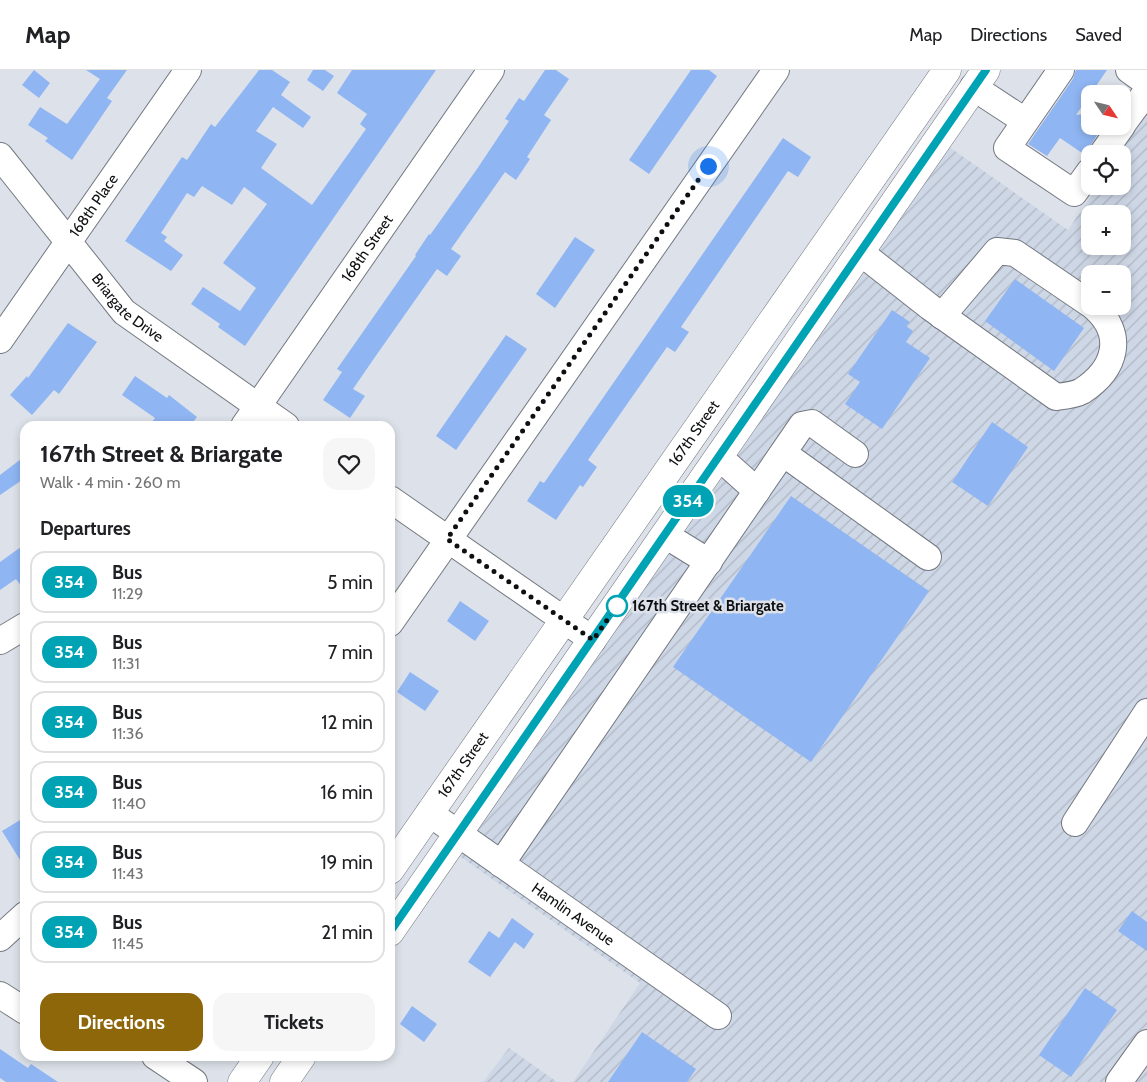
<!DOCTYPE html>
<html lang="en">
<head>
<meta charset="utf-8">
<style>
  :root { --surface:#fff; --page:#f6f6f6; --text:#202124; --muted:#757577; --line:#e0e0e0; --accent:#8e670b }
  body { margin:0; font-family:Cabin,sans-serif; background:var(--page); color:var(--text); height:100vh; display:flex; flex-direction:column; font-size:19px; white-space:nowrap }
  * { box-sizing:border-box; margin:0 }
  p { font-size:16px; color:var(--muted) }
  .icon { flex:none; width:28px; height:28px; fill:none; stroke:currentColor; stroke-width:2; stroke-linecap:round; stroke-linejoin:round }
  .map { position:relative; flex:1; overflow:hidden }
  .drawer { position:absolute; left:20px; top:351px; width:375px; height:640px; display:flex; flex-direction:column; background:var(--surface); border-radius:15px; box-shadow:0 2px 8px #0003 }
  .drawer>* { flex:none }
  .badge { padding:0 10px; border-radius:16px; font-size:18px; line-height:32px }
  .needle { width:32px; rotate:125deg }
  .fabs { position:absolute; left:1081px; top:15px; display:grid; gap:10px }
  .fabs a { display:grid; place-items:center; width:50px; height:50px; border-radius:10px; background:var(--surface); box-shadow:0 2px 8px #0003; font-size:25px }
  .you { position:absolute; width:25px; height:25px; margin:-12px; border:4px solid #fff; border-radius:50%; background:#1a73e8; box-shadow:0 0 0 8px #1a73e833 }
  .map>.badge { position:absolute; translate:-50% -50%; box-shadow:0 0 0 2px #fff }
  h2 { padding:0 20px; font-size:19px; line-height:45px }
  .round { display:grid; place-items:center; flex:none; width:52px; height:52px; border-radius:15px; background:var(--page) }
  .overview { display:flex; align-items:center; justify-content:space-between; height:85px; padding:0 20px }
  h1 { font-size:24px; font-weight:700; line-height:38px }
  .action { display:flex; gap:10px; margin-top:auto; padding:10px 20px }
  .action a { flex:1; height:58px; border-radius:15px; background:var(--accent); color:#fff; font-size:20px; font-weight:700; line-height:58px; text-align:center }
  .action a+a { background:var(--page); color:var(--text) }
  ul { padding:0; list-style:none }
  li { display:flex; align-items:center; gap:15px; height:62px; margin:0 10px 8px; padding:0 10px; border:2px solid var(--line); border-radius:15px }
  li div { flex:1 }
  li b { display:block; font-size:19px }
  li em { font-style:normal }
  li .badge { min-width:55px; font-weight:700; text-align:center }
  header { display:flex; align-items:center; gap:30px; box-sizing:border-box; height:70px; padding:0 25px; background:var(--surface); border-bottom:1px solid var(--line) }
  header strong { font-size:24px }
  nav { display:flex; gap:28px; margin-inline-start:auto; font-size:18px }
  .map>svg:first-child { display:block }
  .industrial { fill:url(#industrial-furrows); fill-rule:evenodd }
  .building { fill:#8fb5f2 }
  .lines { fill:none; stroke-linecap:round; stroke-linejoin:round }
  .minor-casing { stroke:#747980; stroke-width:28 }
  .major-casing { stroke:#747980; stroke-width:29 }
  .minor { stroke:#fff; stroke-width:26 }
  .major { stroke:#fff; stroke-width:28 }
  .line-casing { stroke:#fff; stroke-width:11 }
  .line { stroke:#00a3b4; stroke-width:8 }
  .walk { stroke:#0d0f11; stroke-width:5; stroke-dasharray:0 9 }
  .stop-dot { fill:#fff; stroke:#00a3b4; stroke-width:2.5 }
  .labels { text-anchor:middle; stroke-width:5; stroke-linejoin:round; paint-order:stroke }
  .street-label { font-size:15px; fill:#0d0f11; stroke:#dde2ea }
  .stop-label { font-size:15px; font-weight:bold; fill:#0d0f11; stroke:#dde2ea; text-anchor:start }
</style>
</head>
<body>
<header>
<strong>Map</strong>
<nav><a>Map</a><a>Directions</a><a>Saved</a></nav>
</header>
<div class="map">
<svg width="1147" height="1012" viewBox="0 0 1147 1012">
  <defs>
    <pattern id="industrial-furrows" width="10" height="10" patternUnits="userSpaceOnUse" patternTransform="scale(1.25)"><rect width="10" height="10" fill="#ced7e6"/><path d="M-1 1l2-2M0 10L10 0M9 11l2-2" fill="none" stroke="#b0b7c4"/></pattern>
  </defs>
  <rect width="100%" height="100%" fill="#dde2ea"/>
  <path class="industrial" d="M 1147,43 L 1147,1012 L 573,1012 L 640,913 L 451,780 L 945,74 L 1068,160 L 1098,116 L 1122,116 L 1122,84 L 1120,84 ZM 1090,144 L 1122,144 L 1122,176 L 1090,176 ZM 1090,204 L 1122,204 L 1122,236 L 1090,236 Z
    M 509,978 L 557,1012 L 483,1012 Z"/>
  <path class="building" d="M 34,0 L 50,13 L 39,28 L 22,15 Z
    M 86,0 L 127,0 L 107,28 L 112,31 L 72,90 L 45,71 L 48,68 L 28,55 L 40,37 L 67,54 L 100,9 Z
    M 259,0 L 272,0 L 290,12 L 281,25 L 311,47 L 303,58 L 273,37 L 256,61 L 277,74 L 261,98 L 312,135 L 366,59 L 360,54 L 367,44 L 337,23 L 352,0 L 436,0 L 245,276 L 218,257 L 220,254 L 191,234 L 203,217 L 240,241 L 256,218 L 223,193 L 267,134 L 244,117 L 232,135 L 202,116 L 194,127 L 187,123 L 161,163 L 167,167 L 164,171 L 183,185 L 171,201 L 125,171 L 182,87 L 187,90 L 211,54 L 215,57 Z
    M 313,0 L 325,0 L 334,6 L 323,21 L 307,10 Z
    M 545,0 L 556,0 L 569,9 L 544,45 L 551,50 L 527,87 L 530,89 L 516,110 L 505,102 L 451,179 L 461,186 L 447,206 L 437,199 L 375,287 L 353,319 L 365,326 L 350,348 L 323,330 L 342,302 L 337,299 L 416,186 L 415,185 L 429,164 L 430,165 L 477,99 L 509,51 L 505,49 L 519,28 L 524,31 Z
    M 691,0 L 709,0 L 717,6 L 649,104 L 629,90 Z
    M 1076,0 L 1107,0 L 1076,45 L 1090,43 L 1090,56 L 1103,56 L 1090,76 L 1088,87 L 1060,68 L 1047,86 L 1028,74 L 1073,9 Z
    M 783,68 L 811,87 L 798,107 L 788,101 L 681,257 L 689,262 L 675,282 L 667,277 L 588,390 L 597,397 L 583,417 L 580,415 L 556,450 L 527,431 L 540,411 L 544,413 Z
    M 575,167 L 595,180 L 555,238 L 536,224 Z
    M 1015,209 L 1084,258 L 1054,301 L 985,251 Z
    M 892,240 L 910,252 L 906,256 L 913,261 L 906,272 L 930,288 L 882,359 L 845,334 L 860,312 L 848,304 Z
    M 68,253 L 97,272 L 59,324 L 54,320 L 32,345 L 10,325 L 27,306 L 28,308 Z
    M 506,265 L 527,279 L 456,380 L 436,366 Z
    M 135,306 L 167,328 L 169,325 L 197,347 L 190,356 L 149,356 L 155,348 L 122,325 Z
    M 992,352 L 1028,377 L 988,436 L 952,412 Z
    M 25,386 L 25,408 L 0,425 L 0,405 Z
    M 791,426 L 929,521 L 811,692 L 673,597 Z
    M 25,474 L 25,521 L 16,509 L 0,520 L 0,492 Z
    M 460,531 L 489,551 L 475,571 L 447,551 Z
    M 410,602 L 439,621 L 425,641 L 397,622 Z
    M 25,747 L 25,798 L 2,761 Z
    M 1132,841 L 1147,852 L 1147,881 L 1118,861 Z
    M 512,848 L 534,864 L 524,879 L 515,872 L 490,907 L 468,892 L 489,861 L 499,868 Z
    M 1085,918 L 1117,940 L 1071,1007 L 1039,985 Z
    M 412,936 L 437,954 L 424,972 L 400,954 Z
    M 642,962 L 696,999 L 687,1012 L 608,1012 Z
    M 0,979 L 28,998 L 31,994 L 58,1012 L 6,1012 L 0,1008 Z"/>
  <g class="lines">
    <g class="minor-casing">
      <g id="minor">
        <path d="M 1061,0 L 1007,78 L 1074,123 L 1090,101"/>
        <path d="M 1129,0 L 1147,13"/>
        <path d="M 973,17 L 1025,51"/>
        <path d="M 1122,55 L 1147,21"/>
        <path d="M 1102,84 L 1122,56"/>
        <path id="s1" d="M 0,86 L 124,242 L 286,356"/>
        <path d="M 860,182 L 930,237 L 1056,327 C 1064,326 1075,325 1082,321 C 1116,299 1126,264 1093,236"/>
        <path d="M 942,246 L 997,181 L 1015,183 L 1090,234"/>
        <path id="s2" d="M 0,270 L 188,0"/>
        <path id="s3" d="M 244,356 L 491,0"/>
        <path d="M 783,383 L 928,487"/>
        <path d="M 719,387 L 757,421"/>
        <path d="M 390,429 L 593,570"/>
        <path d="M 665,465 L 709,492"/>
        <path d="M 390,553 L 776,0"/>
        <path d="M 0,571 L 25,556"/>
        <path id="s4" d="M 429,743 L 718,946"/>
        <path d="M 1075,753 L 1147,642"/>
        <path d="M 501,794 L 802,355 L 812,353 L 855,384"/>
        <path d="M 0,868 L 25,845"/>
        <path d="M 0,925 L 25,941"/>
        <path d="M 155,986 L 194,1012"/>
        <path d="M 1119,1012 L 1147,973"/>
      </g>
    </g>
    <g class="major-casing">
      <g id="major">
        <path id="s5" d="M 390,800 L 947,0"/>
        <path d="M 390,862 L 986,0"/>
        <path d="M 242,1012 L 260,986"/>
        <path d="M 284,1012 L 302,986"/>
      </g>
    </g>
    <use href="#minor" class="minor"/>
    <use href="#major" class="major"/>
  </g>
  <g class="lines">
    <g class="line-casing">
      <path id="line" d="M 390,862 L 986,0"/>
    </g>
    <use href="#line" class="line"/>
    <path class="walk" d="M 617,536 L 593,570 L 447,469 L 708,96"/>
  </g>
  <circle class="stop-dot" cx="617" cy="536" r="10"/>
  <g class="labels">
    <g class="street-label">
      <text dy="5" stroke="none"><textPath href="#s2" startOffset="164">168th Place</textPath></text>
      <text dy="5" stroke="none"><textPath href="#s3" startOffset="216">168th Street</textPath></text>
      <text dy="5" stroke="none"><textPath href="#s1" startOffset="199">Briargate Drive</textPath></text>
      <text dy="5" stroke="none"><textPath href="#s5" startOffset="532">167th Street</textPath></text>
      <text dy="5" stroke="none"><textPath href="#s5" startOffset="128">167th Street</textPath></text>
      <text dy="5" stroke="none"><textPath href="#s4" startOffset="176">Hamlin Avenue</textPath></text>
    </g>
    <g class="stop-label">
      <text x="632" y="541">167th Street &amp; Briargate</text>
    </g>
  </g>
</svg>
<div class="fabs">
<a><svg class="needle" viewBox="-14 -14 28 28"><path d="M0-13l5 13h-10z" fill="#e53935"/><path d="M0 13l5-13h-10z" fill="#757577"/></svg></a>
<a><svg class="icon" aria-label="locate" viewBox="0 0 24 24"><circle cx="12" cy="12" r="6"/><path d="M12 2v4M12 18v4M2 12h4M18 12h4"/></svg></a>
<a>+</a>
<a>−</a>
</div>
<div class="you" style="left:708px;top:96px"></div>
<b class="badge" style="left:688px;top:431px;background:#00a3b4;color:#fff">354</b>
<section class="drawer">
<div class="overview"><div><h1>167th Street &amp; Briargate</h1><p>Walk · 4 min · 260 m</p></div><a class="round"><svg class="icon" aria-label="heart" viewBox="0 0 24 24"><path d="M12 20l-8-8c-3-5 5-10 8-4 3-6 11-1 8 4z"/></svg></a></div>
<h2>Departures</h2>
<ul>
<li><span class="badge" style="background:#00a3b4;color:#fff">354</span><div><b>Bus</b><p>11:29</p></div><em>5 min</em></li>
<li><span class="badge" style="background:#00a3b4;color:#fff">354</span><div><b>Bus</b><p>11:31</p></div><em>7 min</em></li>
<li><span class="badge" style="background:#00a3b4;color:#fff">354</span><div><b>Bus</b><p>11:36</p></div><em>12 min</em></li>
<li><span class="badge" style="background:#00a3b4;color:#fff">354</span><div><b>Bus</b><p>11:40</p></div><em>16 min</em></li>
<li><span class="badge" style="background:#00a3b4;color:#fff">354</span><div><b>Bus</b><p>11:43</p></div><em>19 min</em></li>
<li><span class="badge" style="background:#00a3b4;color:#fff">354</span><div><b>Bus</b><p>11:45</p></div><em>21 min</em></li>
</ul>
<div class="action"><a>Directions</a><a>Tickets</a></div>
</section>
</div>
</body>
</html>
